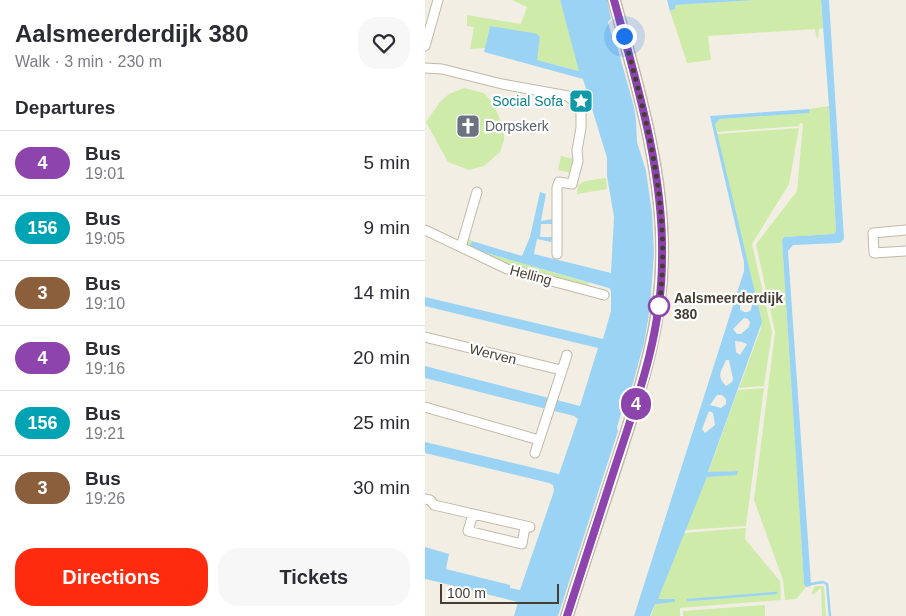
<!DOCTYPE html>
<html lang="en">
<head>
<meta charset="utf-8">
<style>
  :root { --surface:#fff; --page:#f7f7f7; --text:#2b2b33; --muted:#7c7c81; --line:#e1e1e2; --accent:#ff2b0f }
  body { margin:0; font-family:Arial,sans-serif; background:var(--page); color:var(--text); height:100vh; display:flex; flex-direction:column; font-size:19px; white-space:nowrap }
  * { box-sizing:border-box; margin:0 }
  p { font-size:16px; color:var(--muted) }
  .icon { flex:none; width:28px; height:28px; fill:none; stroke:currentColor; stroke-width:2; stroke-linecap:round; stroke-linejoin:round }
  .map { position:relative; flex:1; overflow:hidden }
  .side { display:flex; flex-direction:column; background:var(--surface); width:425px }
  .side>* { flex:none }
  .badge { padding:0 10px; border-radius:16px; font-size:18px; line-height:32px }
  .scale { position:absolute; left:15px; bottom:12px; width:119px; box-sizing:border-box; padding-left:5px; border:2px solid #463e33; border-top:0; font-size:14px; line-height:18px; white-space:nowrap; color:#463e33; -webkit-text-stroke:4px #fff; paint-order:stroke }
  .you { position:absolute; width:25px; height:25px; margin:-12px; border:4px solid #fff; border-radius:50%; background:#1a73e8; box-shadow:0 0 0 8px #1a73e833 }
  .map>.badge { position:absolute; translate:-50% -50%; box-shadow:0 0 0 2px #fff }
  h2 { padding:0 15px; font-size:19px; line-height:45px }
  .round { display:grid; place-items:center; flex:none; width:52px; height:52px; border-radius:20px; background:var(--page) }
  .head { display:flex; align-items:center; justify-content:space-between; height:85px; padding:0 15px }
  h1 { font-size:24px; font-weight:800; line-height:38px }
  .cta { display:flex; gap:10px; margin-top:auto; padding:10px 15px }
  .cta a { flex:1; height:58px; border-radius:20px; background:var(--accent); color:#fff; font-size:20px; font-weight:800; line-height:58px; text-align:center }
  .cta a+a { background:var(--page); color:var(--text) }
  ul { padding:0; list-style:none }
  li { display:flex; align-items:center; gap:15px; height:65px; padding:0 15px; border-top:1px solid var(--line) }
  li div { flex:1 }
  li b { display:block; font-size:19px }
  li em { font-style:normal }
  li .badge { min-width:55px; font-weight:700; text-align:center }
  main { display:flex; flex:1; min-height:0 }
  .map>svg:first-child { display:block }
  .green { fill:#cfeba9 }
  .water { fill:#9bd3f5; fill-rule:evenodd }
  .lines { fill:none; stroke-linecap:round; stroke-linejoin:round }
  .stream { stroke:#9bd3f5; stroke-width:2.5 }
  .minor-casing { stroke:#c2b8a9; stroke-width:11 }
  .tertiary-casing { stroke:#c2b8a9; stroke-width:14 }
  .minor { stroke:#fff; stroke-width:9 }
  .tertiary { stroke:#fff; stroke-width:11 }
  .line-casing { stroke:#fff; stroke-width:11 }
  .line { stroke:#8e44ad; stroke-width:8 }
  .walk { stroke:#463e33; stroke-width:5; stroke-dasharray:0 9 }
  .stop-dot { fill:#fff; stroke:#8e44ad; stroke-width:2.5 }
  .labels { text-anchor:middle; stroke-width:4.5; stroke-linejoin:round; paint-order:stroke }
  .culture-label { font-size:14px; fill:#0d838f; stroke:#fff; text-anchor:end }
  .worship-label { font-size:14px; fill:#5b616d; stroke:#fff; text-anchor:start }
  .street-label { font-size:14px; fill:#463e33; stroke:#fff }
  .stop-label { font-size:14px; font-weight:bold; fill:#463e33; stroke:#fff; text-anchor:start }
</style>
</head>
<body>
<main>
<section class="side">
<div class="head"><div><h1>Aalsmeerderdijk 380</h1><p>Walk · 3 min · 230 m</p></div><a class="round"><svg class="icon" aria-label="heart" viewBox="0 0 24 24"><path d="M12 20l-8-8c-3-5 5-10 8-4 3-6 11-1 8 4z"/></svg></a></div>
<h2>Departures</h2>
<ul>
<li><span class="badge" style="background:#8e44ad;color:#fff">4</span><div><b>Bus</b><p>19:01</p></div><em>5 min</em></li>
<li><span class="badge" style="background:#00a3b4;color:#fff">156</span><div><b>Bus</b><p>19:05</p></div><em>9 min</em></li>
<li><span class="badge" style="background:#8b5e3c;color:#fff">3</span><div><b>Bus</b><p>19:10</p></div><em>14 min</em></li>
<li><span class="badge" style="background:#8e44ad;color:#fff">4</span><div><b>Bus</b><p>19:16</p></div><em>20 min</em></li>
<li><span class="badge" style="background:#00a3b4;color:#fff">156</span><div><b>Bus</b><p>19:21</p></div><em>25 min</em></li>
<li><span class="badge" style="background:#8b5e3c;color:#fff">3</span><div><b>Bus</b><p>19:26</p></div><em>30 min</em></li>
</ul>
<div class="cta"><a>Directions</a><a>Tickets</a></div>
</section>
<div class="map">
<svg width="481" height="616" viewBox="0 0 481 616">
  <rect width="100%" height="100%" fill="#f3eee4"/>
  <path class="green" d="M 87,0 L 135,0 L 155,71 L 111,60 L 115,37 L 65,26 L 60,48 L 45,49 L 49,27 L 42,26 L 42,15 L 96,24 L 102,7 Z
    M 331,0 L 396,0 L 398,28 L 394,29 L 393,39 L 391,35 L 390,29 L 283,36 L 286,60 L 262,63 L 245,11 L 250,9 L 250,5 Z
    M 39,88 L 59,93 L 69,104 L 79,130 L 79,140 L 75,152 L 59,166 L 44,170 L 23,162 L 1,122 L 15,102 L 24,94 Z
    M 404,106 L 411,231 L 409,234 L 359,237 L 357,240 L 379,584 L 381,587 L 371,599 L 360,600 L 358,580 L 329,500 L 350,332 L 331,244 L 372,191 L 378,124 L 375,123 L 374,126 L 292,132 L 290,124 L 295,119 L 384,113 L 385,109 Z
    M 374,128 L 364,184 L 327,244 L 347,332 L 339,386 L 314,388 L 336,328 L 292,134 Z
    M 136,156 L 149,159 L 146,173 L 133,170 Z
    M 181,178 L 182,189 L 152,194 L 153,185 L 160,181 Z
    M 44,239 L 47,241 L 45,248 L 165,283 L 158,288 L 67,261 L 41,246 Z
    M 339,388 L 321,526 L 260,530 L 282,477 L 312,471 L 283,473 L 313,390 Z
    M 321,528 L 320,539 L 355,581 L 356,600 L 255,608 L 255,616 L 226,616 L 230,604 L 250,599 L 232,599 L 259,533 Z
    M 390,586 L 399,586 L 401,616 L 397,616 L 396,588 L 389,594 L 386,594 Z
    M 340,605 L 340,616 L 258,616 L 258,611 Z"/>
  <path class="water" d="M 135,0 L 182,0 L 186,19 L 183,22 L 186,33 L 189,35 L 209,107 L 211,120 L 212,142 L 221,171 L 227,213 L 229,253 L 225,308 L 219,343 L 205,394 L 200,401 L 192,427 L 193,431 L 133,616 L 89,616 L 93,602 L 1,579 L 0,580 L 0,547 L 24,554 L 21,569 L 85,585 L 85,588 L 95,590 L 129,491 L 128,485 L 124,483 L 0,453 L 0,442 L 134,474 L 153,419 L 149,416 L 0,378 L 0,366 L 155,406 L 173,348 L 0,306 L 0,297 L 178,339 L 186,311 L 186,291 L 184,288 L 44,248 L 47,241 L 97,256 L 105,237 L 115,192 L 121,194 L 116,221 L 128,219 L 128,224 L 116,224 L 115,237 L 128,237 L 126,242 L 112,239 L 109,254 L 186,273 L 189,217 L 182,176 L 182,158 L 158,79 L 59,52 L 65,26 L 108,33 L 112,34 L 115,37 L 112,60 L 154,71 Z
    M 242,0 L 331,0 L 250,5 L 250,9 L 245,11 Z
    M 396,0 L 404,0 L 419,239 L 415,243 L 368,245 L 363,251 L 386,584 L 386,586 L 381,587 L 379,584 L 357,240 L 359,237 L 409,234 L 411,231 L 404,106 Z
    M 385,109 L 384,113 L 295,119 L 290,124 L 337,322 L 283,472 L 313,471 L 312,475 L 282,477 L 233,599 L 250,599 L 250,602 L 230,604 L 225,616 L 209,616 L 319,271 L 319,262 L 285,116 ZM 322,302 L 327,305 L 326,310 C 322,313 319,313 315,309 L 315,306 ZM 319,318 L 323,319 L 325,322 L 324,327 L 316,334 L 312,334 L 308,329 ZM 310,341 L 317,342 L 322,344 L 315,355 L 311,352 ZM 301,360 L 304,360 L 308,379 L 307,382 L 301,386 C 291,375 296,372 301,360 ZM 292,395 L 297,395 L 301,399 L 301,404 L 296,408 L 285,405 ZM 284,411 L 288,413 L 290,425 L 280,433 L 277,429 Z"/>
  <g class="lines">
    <path class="stream" d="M 386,584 L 398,582 L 402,584 L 405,616
      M 263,600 L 351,593"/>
    <g class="minor-casing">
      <path id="minor" d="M 0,46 L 13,0
        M 0,68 L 17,69 L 77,84 L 143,96 L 151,103 L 156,111 L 156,128 L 152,150 L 153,161 L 147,184 L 134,182 L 132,188 L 132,254
        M 0,230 L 82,269 L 179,295
        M 481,230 L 448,233 L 449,253 L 481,251
        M 36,247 L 52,192
        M 0,337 L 136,370
        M 0,407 L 114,440
        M 110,453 L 142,355
        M 0,499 L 5,500 L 9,505 L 105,527
        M 48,514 L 43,531 L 97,544 L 100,527"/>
    </g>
    <g class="tertiary-casing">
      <path id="tertiary" d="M 142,616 C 159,561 178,506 196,450 C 216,387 236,327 237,259 C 239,172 212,84 189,0"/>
    </g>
    <use href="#minor" class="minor"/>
    <use href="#tertiary" class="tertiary"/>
  </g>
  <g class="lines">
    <g class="line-casing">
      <path id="line" d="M 142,616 C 159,563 176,510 193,458 C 215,392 237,329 237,259 C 239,172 212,84 189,0"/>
    </g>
    <use href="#line" class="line"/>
    <path class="walk" d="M 199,36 C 223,123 247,216 234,306"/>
  </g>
  <defs>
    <g id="sight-square" transform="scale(1.25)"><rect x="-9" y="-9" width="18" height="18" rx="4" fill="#0f9aa8" stroke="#fff"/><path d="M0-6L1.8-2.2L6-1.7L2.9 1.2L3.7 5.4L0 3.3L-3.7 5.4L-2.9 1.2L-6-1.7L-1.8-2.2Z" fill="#fff"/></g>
    <g id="church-square" transform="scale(1.25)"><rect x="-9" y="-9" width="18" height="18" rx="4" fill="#6b7280" stroke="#fff"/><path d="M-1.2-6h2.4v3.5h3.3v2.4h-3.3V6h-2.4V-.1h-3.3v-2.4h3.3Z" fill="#fff"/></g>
  </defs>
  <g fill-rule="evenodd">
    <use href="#sight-square" x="156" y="101"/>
    <use href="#church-square" x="43" y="126"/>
  </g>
  <circle class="stop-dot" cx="234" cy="306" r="10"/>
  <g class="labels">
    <g class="culture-label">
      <text x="138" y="106">Social Sofa</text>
    </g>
    <g class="worship-label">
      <text x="60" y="131">Dorpskerk</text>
    </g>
    <g class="street-label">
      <text transform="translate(106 275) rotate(15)" y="5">Helling</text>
      <text transform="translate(68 354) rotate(14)" y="5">Werven</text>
    </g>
    <g class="stop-label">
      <text x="249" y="303">Aalsmeerderdijk<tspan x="249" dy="16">380</tspan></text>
    </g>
  </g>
</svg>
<div class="scale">100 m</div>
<div class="you" style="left:199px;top:36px"></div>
<b class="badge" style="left:211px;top:404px;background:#8e44ad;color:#fff">4</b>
</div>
</main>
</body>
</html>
